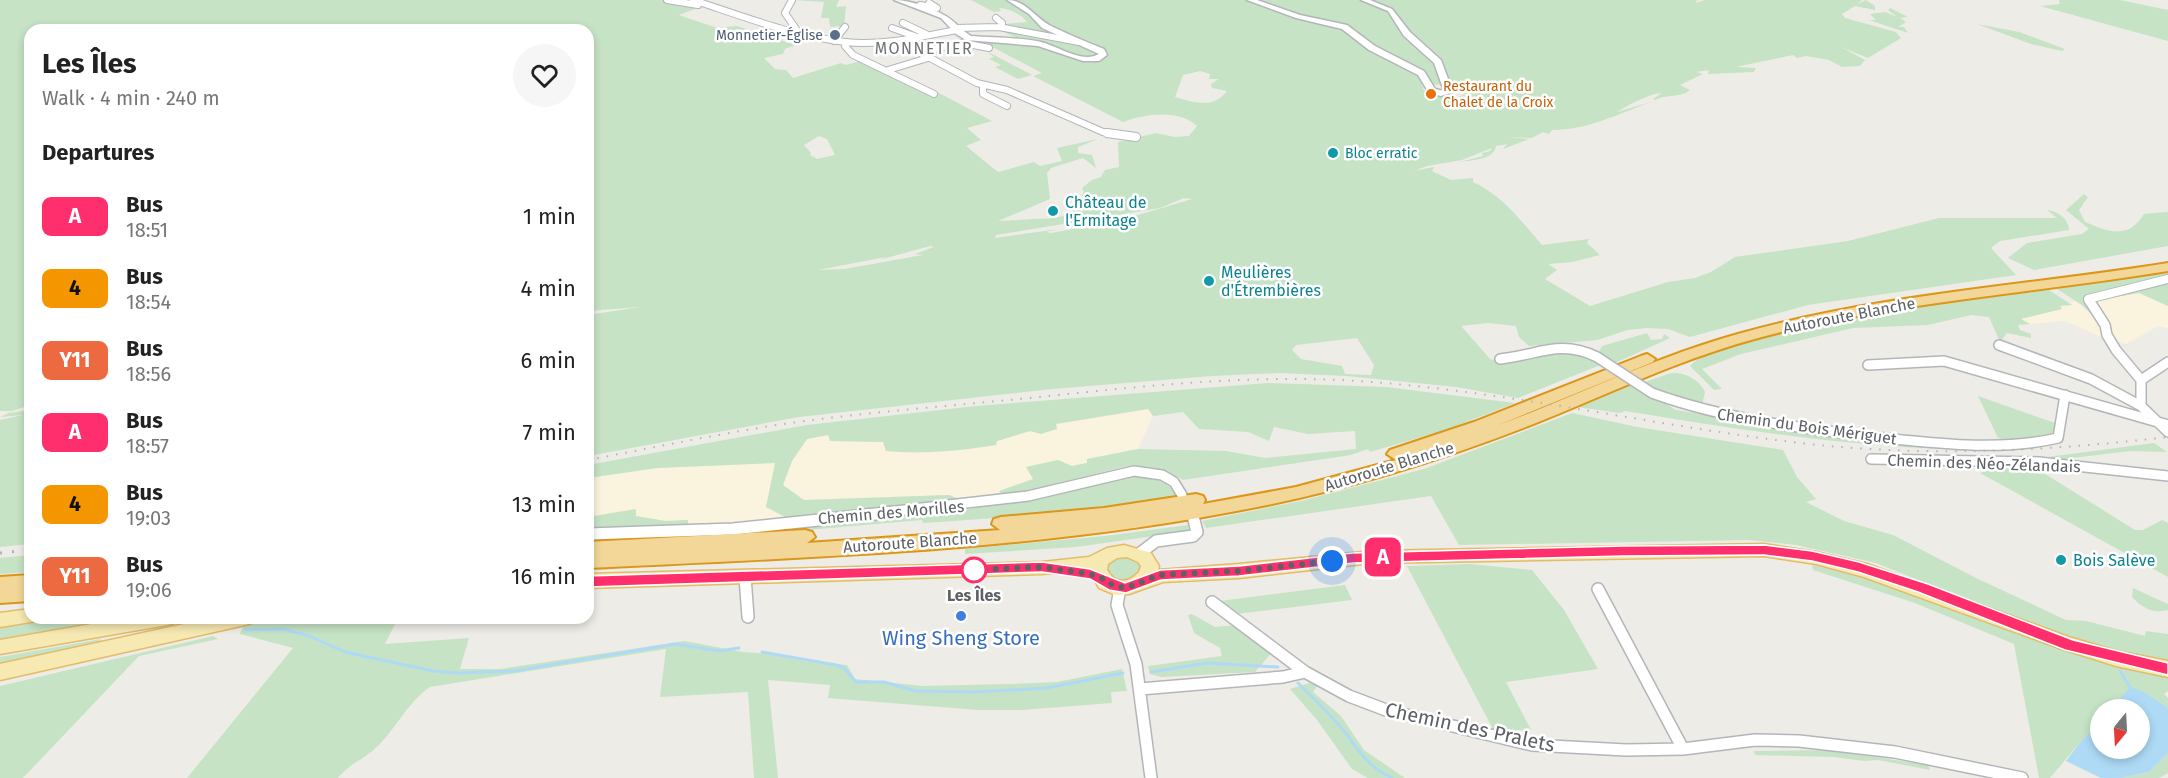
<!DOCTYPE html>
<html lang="en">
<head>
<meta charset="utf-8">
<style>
  :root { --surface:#fff; --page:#f6f6f6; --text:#222; --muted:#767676 }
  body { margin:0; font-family:"Fira Sans",sans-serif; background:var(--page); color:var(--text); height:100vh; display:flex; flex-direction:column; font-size:22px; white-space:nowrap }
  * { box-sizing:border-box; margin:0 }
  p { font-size:20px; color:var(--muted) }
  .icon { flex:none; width:33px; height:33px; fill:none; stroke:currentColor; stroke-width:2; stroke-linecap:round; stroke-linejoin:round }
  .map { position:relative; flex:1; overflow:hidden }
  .drawer { position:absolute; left:24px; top:24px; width:570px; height:600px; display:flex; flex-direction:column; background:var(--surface); border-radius:18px; box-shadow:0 3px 9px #0003 }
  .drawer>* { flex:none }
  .badge { padding:0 12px; border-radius:9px; font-size:21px; line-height:39px }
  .needle { width:39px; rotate:198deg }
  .tools { position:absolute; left:2090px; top:699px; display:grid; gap:12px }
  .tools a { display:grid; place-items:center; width:60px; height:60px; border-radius:50%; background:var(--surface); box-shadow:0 3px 9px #0003; font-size:30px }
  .you { position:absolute; width:30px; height:30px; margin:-15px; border:4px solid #fff; border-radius:50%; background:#1a73e8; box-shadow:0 0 0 9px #1a73e833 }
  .map>.badge { position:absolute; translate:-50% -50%; box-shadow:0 0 0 3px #fff }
  h2 { padding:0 18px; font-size:22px; line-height:54px }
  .round { display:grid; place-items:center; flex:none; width:63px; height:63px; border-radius:32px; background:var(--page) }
  .headline { display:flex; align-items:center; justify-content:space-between; height:102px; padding:0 18px }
  h1 { font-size:28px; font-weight:700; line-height:45px }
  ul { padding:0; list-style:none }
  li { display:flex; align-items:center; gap:18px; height:72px; padding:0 18px }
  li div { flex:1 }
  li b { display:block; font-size:22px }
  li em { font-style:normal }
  li .badge { min-width:66px; font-weight:700; text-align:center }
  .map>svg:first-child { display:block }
  .commercial { fill:#faf3de }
  .green { fill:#c6e3c5; fill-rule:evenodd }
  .water { fill:#aedaf6 }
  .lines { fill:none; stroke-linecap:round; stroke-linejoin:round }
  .stream { stroke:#aedaf6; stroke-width:3 }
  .minor-far3-casing { stroke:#b3b6b9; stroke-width:8 }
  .minor-far2-casing { stroke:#b3b6b9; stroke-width:10 }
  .minor-far1-casing { stroke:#b3b6b9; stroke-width:12 }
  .minor-casing { stroke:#b3b6b9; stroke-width:14 }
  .tertiary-casing { stroke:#b3b6b9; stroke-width:3 }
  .primary-casing { stroke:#e3bc6a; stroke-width:3 }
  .motorway-casing { stroke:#dc9618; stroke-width:4 }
  .minor-far3 { stroke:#fff; stroke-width:6 }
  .minor-far2 { stroke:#fff; stroke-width:8 }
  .minor-far1 { stroke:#fff; stroke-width:9 }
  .minor { stroke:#fff; stroke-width:11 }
  .tertiary { fill:#fff; fill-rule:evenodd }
  .primary { fill:#f7e9b2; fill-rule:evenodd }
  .motorway { fill:#f2d799; fill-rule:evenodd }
  .rail-far1 { stroke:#b3b4b4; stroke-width:2; stroke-dasharray:1.5 8; stroke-linecap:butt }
  .rail { stroke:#b3b4b4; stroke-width:3; stroke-dasharray:2 10; stroke-linecap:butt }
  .minor-bridge-casing { stroke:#b3b6b9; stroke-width:12; stroke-linecap:butt }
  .minor-bridge { stroke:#fff; stroke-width:9 }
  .line { fill:#ff2f6e; stroke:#fff; stroke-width:1.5 }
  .walk { stroke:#5d6164; stroke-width:6; stroke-dasharray:0 10.8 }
  .service-dot { fill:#5c6f8a; stroke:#fff; stroke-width:2 }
  .food-dot { fill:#e8710a; stroke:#fff; stroke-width:2 }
  .culture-dot { fill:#0f9aa8; stroke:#fff; stroke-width:2 }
  .stop-dot { fill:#fff; stroke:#ff2f6e; stroke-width:3 }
  .shop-dot { fill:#3f7fe0; stroke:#fff; stroke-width:2 }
  .labels { text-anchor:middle; stroke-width:5; stroke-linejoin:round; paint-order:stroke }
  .far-service-label { font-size:14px; fill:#4e5e75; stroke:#fff; text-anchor:end }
  .far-food-label { font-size:14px; fill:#c56008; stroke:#fff; text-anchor:start }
  .far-culture-label { font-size:14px; fill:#0d838f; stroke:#fff; text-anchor:start }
  .far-quarter-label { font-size:16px; letter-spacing:1.5px; fill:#6f7376; stroke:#fff }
  .culture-label { font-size:16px; fill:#0d838f; stroke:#fff; text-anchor:start }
  .street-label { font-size:16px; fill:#5d6164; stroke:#fff }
  .stop-label { font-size:16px; font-weight:bold; fill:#5d6164; stroke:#fff }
  .near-shop-label { font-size:20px; fill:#366cbe; stroke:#fff }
  .near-street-label { font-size:20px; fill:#5d6164; stroke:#fff }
</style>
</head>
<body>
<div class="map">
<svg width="2168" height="778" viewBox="0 0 2168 778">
  <rect width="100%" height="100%" fill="#eeece6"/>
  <path class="commercial" d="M 2139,293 L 2168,306 L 2168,328 L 2158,326 L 2126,344 L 2099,336 L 2065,321 L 2030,324 L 2020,319 L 2076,301 L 2098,321 L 2084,302 Z
    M 1148,409 L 1153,416 L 1138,449 L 1087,459 L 1087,463 L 1072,466 L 1058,460 L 1026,467 L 1034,479 L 999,492 L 1004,497 L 966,502 L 949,495 L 804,500 L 783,485 L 792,461 L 807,439 L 829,435 L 830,441 L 883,442 L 886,451 L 915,453 L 954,451 L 996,445 L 996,441 L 1055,424 Z
    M 776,463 L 766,507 L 789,519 L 686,533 L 688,520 L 666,521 L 636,516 L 635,509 L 588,517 L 588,478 L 657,468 Z"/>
  <path class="green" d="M 0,0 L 686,0 L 696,3 L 695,9 L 679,15 L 717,28 L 737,26 L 796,45 L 785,49 L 783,54 L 764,58 L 775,69 L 786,70 L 793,78 L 841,63 L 846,65 L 861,61 L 930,94 L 937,92 L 992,121 L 967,128 L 981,140 L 966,146 L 998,172 L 1034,162 L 1040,166 L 1062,161 L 1057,148 L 1098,139 L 1078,147 L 1078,153 L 1092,155 L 1096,168 L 1083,158 L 1051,168 L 1047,173 L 1050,199 L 998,221 L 1055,218 L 1071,214 L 1084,192 L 1082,188 L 1092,180 L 1101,177 L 1105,170 L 1119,167 L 1118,142 L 1156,133 L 1174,137 L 1189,136 L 1197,126 C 1178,109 1145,114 1123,122 L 1033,76 L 1042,73 L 983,42 L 1039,45 L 1066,55 L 1076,54 C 1052,43 1025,44 1004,32 L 1008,28 L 1005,24 L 1027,22 C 1023,15 1008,8 999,8 L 1001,11 L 994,12 L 971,0 L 1697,0 L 1696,3 L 1705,0 L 1862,0 L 1857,4 L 1866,0 L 1875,6 L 1875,10 L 1855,6 L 1842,14 L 1845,18 L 1896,32 L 1901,38 L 1868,58 L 1841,47 L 1865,60 L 1860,66 L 1842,67 L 1829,60 L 1806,56 L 1797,58 L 1793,55 L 1736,67 L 1756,68 L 1754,72 L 1708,74 L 1709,70 L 1696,72 L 1703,74 L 1680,85 L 1690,90 C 1681,98 1666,94 1655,100 L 1653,99 L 1662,93 C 1652,93 1629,104 1617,112 L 1651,102 C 1618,114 1588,130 1552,130 L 1549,134 L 1543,132 L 1532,138 L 1505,137 L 1529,139 L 1503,149 L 1507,144 L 1496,146 C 1494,160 1472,160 1460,162 L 1483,156 L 1482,153 L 1490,151 L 1492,148 L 1462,160 L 1427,166 L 1414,171 L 1434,167 L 1432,171 L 1451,180 L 1473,178 L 1473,182 C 1501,194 1522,222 1542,245 L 1589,239 L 1587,243 L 1600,255 L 1572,262 L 1548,264 L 1557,270 L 1545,279 L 1590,306 L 1668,282 L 1695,278 L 1711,272 L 1735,257 L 1848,241 L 1939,218 L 2057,218 L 2047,210 C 2057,211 2069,219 2069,230 L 2000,241 L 1991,248 L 2016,275 L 1808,305 L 1690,337 L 1668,329 L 1646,328 L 1628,330 L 1597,340 L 1529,346 L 1519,337 L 1516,326 L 1488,323 L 1461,326 L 1491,360 L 1571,349 L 1603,364 L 1518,398 L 1456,387 L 1346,376 L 1279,373 L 1212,376 L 1052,389 L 799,417 L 588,456 L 588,315 L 640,307 L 588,311 L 588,30 L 30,30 L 30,405 L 12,411 L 0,411 ZM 1200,71 L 1210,74 L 1209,79 L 1219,79 L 1211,84 L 1212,88 L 1227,91 C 1213,109 1196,103 1175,97 L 1183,75 ZM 1421,84 L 1449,85 L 1458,92 L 1466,94 L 1458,97 L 1428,97 L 1430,95 L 1422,88 L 1424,88 ZM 819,136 L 827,139 L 835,155 L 817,159 L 810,155 L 811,153 L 804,145 ZM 1184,198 L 1192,199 L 1118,221 L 1051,233 L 1046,232 L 1059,229 L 995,238 L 996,235 L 1160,208 ZM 930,246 L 934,247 L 915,254 L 923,255 L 844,269 L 818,270 L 886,257 L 879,260 ZM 1357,338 L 1374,365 L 1371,375 L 1345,374 L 1342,366 L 1301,359 L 1292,350 L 1296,345 Z
    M 794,0 L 839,0 L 836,7 L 846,6 L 844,26 L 830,27 L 829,18 L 821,18 L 824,2 Z
    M 2059,0 L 2120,0 L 2168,10 L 2168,41 L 2040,6 L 2060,4 Z
    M 1890,8 L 1908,17 L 1900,18 L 1906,22 L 1898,27 L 1904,27 L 1908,33 L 1869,20 L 1876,20 L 1870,14 L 1885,12 L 1897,17 L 1888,10 Z
    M 1977,24 L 2019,32 L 2065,49 L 2062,51 L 2031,44 Z
    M 988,53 L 990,53 L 1032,75 L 1018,79 L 995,67 L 1001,65 L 989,59 L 994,57 Z
    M 2084,194 L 2088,197 L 2079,210 L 2085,222 C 2109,232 2128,240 2144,214 L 2168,212 L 2168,246 L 2034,270 L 2008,258 L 2027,243 L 2082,234 L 2089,229 L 2066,210 Z
    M 2168,272 L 2168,277 L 2084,297 L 2084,302 L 2099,321 L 2082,305 L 2057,289 Z
    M 2168,282 L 2168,306 L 2139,293 L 2093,301 Z
    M 2049,290 L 2072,305 L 2060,306 L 2062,309 L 2021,319 L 2030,324 L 2018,325 L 2020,330 L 2031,334 L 2031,338 L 2007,333 L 2000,342 L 1989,317 L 1971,315 L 1928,325 L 1853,328 L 1741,354 L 1702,369 L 1722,389 L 1714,390 L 1690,366 C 1699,355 1723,350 1736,346 C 1838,314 1944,303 2049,290 Z
    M 1647,333 L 1651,340 L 1662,339 L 1664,334 L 1670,338 L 1613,364 L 1598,354 L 1602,346 Z
    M 1671,373 C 1685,372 1699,379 1705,392 L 1702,405 L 1677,402 L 1642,383 Z
    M 1268,383 L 1386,387 L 1515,403 L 1446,430 L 1370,452 L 1368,449 L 1351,455 L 1183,480 C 1163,467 1146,464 1123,467 L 1004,497 L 999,491 L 1033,479 L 1026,467 L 1058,460 L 1072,466 L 1087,463 L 1087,459 L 1138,449 L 1226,451 L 1265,458 L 1356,449 L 1355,431 L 1308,434 L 1274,427 L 1269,441 L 1248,432 L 1199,429 L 1183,412 L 1153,416 L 1148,409 L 1056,424 L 1057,429 L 1041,434 L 1030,431 L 997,441 L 996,445 C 959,451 924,454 886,451 L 883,442 L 830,441 L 828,435 L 807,439 L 792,461 L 783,485 L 804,500 L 949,495 L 966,502 L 789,519 L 766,507 L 775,463 L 657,468 L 588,478 L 588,465 L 807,425 L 976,406 Z
    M 1633,384 L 1676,410 L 1853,439 L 1985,447 L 1987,450 C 1865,449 1746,431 1625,411 L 1620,413 L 1577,407 Z
    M 1978,396 L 2055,423 L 2056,429 C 2048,444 2014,441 1998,438 Z
    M 30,410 L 30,544 L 0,547 L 0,420 L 23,415 L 0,417 L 9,413 Z
    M 1572,413 L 1637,427 L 1783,450 L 1797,477 L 1816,499 L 1806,502 L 1844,521 L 1893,535 L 1976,578 L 2066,620 L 2086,621 L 2145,636 L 2146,631 L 2168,634 L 2168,663 L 2133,657 L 2046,632 L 1876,563 L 1796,545 L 1749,540 L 1459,545 L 1431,496 L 1206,528 L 1202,521 L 1301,501 L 1424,469 Z
    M 2154,443 L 2167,452 L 2130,451 L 2056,460 L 2048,457 Z
    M 1996,467 L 2034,467 L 2135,530 L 2143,530 L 2162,520 L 2168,523 L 2168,577 L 1980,473 Z
    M 1130,475 C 1151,477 1165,478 1177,496 C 1093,509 1008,518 923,523 L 922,520 L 796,531 L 588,542 L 588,538 L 787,526 L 958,511 L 1055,494 Z
    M 636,509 L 636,516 L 666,521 L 688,520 L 688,527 L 588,531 L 588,517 Z
    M 1188,525 L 1189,531 L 1076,547 L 965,554 L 965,549 L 1105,536 Z
    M 30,555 L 30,572 L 0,574 L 0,558 Z
    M 1128,556 L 1138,561 L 1142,568 L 1134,581 L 1115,581 L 1105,570 C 1107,558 1117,557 1128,556 Z
    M 1470,564 L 1532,570 L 1564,610 L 1598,669 L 1506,682 L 1531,730 L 1517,730 L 1513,737 L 1495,733 L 1407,566 Z
    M 1812,565 C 1935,592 2044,654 2168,678 L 2168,691 L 2164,694 L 2168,698 L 2168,708 L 2144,692 L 2116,705 L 2112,709 L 2100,710 L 2100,725 L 2082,740 L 2050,778 L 2039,778 L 2014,644 L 1915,603 L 1813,570 Z
    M 1345,585 L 1352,600 L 1236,614 L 1220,601 Z
    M 2133,588 L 2168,604 L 2168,610 C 2153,614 2142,608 2132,597 Z
    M 1192,614 L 1215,627 L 1237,625 L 1273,651 L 1255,672 L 1161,677 L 1150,674 L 1148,666 L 1222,656 L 1220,648 L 1194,633 L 1188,615 Z
    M 78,618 L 122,618 L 0,639 L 0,627 Z
    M 287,618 L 398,618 L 385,644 L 469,638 L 460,669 L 500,669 L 685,641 L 743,652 L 784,655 L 803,661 L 847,665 L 855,679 L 923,686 L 1009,684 L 1057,682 L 1122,669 L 1127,691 L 1111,692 L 1112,703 L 1022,710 L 978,710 L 828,698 L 830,685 L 768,680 L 778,778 L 754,778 L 748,692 L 660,697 L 666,649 L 430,687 C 405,704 394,734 371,752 C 357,763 352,762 338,778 L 187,778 L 293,648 L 240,634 L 243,626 Z
    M 213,636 L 218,639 L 139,656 L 23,778 L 0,778 L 0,686 Z
    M 101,639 L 98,644 L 0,666 L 0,657 Z
    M 1313,682 L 1317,686 L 1313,692 L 1341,716 L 1364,750 L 1405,778 L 1368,778 L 1352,769 L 1317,720 L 1290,689 Z
    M 1829,750 L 1928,765 L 1930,770 L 1878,760 L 1864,761 L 1834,757 L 1755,755 L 1754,751 Z
    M 2168,753 L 2168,773 L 2159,778 L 2119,778 L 2149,772 Z"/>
  <path class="water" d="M 2130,687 L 2144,692 L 2168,708 L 2168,753 L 2149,772 L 2119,778 L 2101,778 L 2066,761 L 2082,740 L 2100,725 L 2100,748 L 2139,748 L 2139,710 L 2112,709 Z"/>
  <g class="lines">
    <path class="stream" d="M 245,630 L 283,629 L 309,636 L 345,652 L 433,671 L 457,673 L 514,671 L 675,644 L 719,651 L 739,648
      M 762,652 L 836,665 L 844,668 L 856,682 L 884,682 L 916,691 L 974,692 L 1047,688 L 1123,673
      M 2120,671 L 2130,687
      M 1151,672 L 1207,663 L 1278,667
      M 1298,683 C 1311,696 1325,709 1337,723 C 1357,745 1362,764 1392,778"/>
    <g class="minor-far3-casing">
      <path id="minor-far3" d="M 667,0 L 698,5
        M 693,0 C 742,16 793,36 845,42 C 882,46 920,37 956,30
        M 792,0 L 785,13 L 798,32
        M 920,5 L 937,8 L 929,3
        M 996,18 L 1002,23 L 1002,27
        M 903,23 L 926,34
        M 892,28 L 917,37
        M 955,28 L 999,27 L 1079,42
        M 834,41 L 845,27
        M 846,42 L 845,46 L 853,55 L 934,94
        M 989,48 L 963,43 L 919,52 L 977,83 L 1007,90 L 1103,132 L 1117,134
        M 902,49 L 914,45
        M 888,70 L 928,58
        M 983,85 L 983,94 L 1007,106"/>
    </g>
    <g class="minor-far2-casing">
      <path id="minor-far2" d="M 1107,133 L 1136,137
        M 2090,302 L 2088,299 L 2168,279"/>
    </g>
    <g class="minor-far1-casing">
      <path id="minor-far1" d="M 2089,300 L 2105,325 L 2107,335 L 2116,350 L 2141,380 L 2141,406 L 2168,432
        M 1999,345 L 2091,379 L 2141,406
        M 1500,359 C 1538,355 1560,339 1597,357
        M 1868,365 L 1944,361 L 2168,425
        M 2141,380 L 2168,362
        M 1652,393 C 1726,420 1807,429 1885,438 C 1942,444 2002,451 2058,438 L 2065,395
        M 1871,459 L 2039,462 L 2168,476
        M 878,513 L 1028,496 L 1134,471 L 1162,475 L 1174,482 L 1182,495"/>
    </g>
    <g class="minor-casing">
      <path id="minor" d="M 588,534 L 733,529 L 894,512
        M 1139,554 L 1156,541 L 1193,536 L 1197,532 L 1194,520
        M 745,577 L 748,617
        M 1120,588 L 1117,605 L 1136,664 L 1151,778
        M 1598,589 L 1683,749
        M 1212,602 L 1305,672
        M 1140,689 L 1283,677 L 1305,672 L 1349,696 L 1386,710 L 1532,745 L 1626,750 L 1683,749 L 1755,740 L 1799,741 L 1895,752 L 2022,778"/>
    </g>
    <g class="tertiary-casing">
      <path id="tertiary" d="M 894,0 C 909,0 930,7 944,15 C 954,20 961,30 971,36 C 993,38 1019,37 1041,42 C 1058,46 1082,64 1099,54 L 1042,28 L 1029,14 L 1007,0 C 1026,0 1035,18 1051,26 C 1068,34 1086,42 1104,49 L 1107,55 L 1099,61 L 1083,61 L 1038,46 L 966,40 L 956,34 L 941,18 Z
        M 1247,0 L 1257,0 L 1300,15 L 1347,25 L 1375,46 L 1424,71 L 1435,89 L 1444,91 L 1434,63 L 1404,36 L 1388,11 L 1361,0 L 1370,0 L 1392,9 L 1410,32 L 1441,60 L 1453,92 L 1441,96 L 1429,93 L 1418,75 L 1369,50 L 1342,29 L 1296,18 Z"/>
    </g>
    <g class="primary-casing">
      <path id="primary" d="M 1764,544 L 1816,552 L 1867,564 L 2069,637 L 2116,651 L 2168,661 L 2168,677 L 2116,666 L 2059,648 L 1864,577 L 1816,564 L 1764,556 L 1373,563 L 1239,578 L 1163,582 L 1129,594 L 1116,595 L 1099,588 L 1089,569 L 1042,574 L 588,588 L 588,574 L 1042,562 L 1089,557 L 1107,548 L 1124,545 L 1151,553 L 1159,566 L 1158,570 L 1239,564 L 1373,551 ZM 1127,557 L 1138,562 L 1141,566 L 1139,572 C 1128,583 1116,585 1107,570 L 1108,564 L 1117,558 Z
        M 30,609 L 30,618 L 38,618 L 37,621 L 0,627 L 0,613 Z
        M 126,618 L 176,618 L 174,623 L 167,625 L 0,654 L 0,640 Z
        M 212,618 L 254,618 L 252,623 L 245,625 L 0,680 L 0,664 Z"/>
    </g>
    <g class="motorway-casing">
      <path id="motorway" d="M 2168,263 L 2168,271 C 2029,294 1887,302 1751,340 C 1675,361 1604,396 1531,425 C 1446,458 1357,487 1267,505 C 1044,551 815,557 588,568 L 588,542 L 805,530 L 812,532 L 815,537 L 807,543 L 1000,530 L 992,524 L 994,519 L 1001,517 L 1104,508 L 1196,494 L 1203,496 L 1205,500 L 1203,504 L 1296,487 L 1396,460 L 1387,454 L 1390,450 L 1474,422 L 1641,356 L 1647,354 L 1655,359 L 1653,362 L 1496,426 C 1577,396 1655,357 1738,334 C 1878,294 2025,286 2168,263 Z
        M 30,575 L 30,601 L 0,603 L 0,577 Z"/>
    </g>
    <use href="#minor-far3" class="minor-far3"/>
    <use href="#minor-far2" class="minor-far2"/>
    <use href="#minor-far1" class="minor-far1"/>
    <use href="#minor" class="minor"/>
    <use href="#tertiary" class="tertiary"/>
    <use href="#primary" class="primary"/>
    <use href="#motorway" class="motorway"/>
    <path class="rail-far1" d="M 588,460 C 651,448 713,435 777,425 C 864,412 952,406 1039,397 C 1145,386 1251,374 1358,381 C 1510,391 1658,427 1809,444 C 1929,457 2048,451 2168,437"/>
    <path class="rail" d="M 0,553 L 30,550"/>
    <g class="minor-bridge-casing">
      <path id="minor-bridge" d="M 1597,357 L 1652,393"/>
    </g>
    <use href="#minor-bridge" class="minor-bridge"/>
  </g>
  <path class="line" d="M 1764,545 L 1812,551 L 1859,562 L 1928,584 L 2073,640 L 2168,663 L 2168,675 L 2065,650 L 1918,592 L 1858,572 L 1812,561 L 1764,555 L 1623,556 L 1353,563 L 1239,576 L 1161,580 L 1126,593 L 1109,590 L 1090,579 L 1042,572 L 588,587 L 581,581 L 588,576 L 1042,562 L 1090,569 L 1125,583 L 1160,570 L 1239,566 L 1353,553 L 1623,546 Z"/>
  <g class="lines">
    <path class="walk" d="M 974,570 L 1042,567 L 1090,574 L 1100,577 L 1114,586 L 1126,588 L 1160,575 L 1239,571 L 1332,561"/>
  </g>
  <circle class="service-dot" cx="835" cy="35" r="6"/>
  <circle class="food-dot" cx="1431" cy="94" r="6"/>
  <g class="culture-dot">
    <circle cx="1333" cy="153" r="6"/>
    <circle cx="1053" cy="211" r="6"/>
    <circle cx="1209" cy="281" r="6"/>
    <circle cx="2061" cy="560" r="6"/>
  </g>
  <circle class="stop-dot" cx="974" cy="570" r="12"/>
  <circle class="shop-dot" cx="961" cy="616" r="6"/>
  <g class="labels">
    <g class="far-service-label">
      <text x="823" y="40">Monnetier-Église</text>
    </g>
    <g class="far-food-label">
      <text x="1443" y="91">Restaurant du<tspan x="1443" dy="16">Chalet de la Croix</tspan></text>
    </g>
    <g class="far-culture-label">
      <text x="1345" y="158">Bloc erratic</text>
    </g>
    <g class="far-quarter-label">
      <text x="924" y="54">MONNETIER</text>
    </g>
    <g class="culture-label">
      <text x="1065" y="208">Château de<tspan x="1065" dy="18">l'Ermitage</tspan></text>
      <text x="1221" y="278">Meulières<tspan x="1221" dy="18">d'Étrembières</tspan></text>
      <text x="2073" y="566">Bois Salève</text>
    </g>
    <g class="street-label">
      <text transform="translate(1849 315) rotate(-11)" y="6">Autoroute Blanche</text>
      <text transform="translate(1807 426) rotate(8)" y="6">Chemin du Bois Mériguet</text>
      <text transform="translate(1984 463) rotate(2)" y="6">Chemin des Néo-Zélandais</text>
      <text transform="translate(1389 466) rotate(-17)" y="6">Autoroute Blanche</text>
      <text transform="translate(891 512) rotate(-5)" y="6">Chemin des Morilles</text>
      <text transform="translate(910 542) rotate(-4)" y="6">Autoroute Blanche</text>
    </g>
    <g class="stop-label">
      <text x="974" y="601">Les Îles</text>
    </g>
    <g class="near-shop-label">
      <text x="961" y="645">Wing Sheng Store</text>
    </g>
    <g class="near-street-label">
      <text transform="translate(1470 727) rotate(12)" y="7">Chemin des Pralets</text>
    </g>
  </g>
</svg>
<div class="tools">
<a><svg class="needle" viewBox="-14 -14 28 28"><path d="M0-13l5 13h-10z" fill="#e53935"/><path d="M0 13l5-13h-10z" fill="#767676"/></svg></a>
</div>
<div class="you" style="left:1332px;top:561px"></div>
<b class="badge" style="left:1383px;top:557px;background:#ff2f6e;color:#fff">A</b>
<section class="drawer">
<div class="headline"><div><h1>Les Îles</h1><p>Walk · 4 min · 240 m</p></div><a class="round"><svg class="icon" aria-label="heart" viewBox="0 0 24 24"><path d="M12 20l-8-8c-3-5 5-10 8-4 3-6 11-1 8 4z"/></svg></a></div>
<h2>Departures</h2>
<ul>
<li><span class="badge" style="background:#ff2f6e;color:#fff">A</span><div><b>Bus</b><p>18:51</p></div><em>1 min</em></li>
<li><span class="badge" style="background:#f39600;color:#111">4</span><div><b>Bus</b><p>18:54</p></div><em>4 min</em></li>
<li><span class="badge" style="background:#ed6a41;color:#fff">Y11</span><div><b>Bus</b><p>18:56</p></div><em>6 min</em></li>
<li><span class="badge" style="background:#ff2f6e;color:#fff">A</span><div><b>Bus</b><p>18:57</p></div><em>7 min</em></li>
<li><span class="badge" style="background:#f39600;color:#111">4</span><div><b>Bus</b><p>19:03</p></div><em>13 min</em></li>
<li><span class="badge" style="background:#ed6a41;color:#fff">Y11</span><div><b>Bus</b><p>19:06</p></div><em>16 min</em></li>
</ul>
</section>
</div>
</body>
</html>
